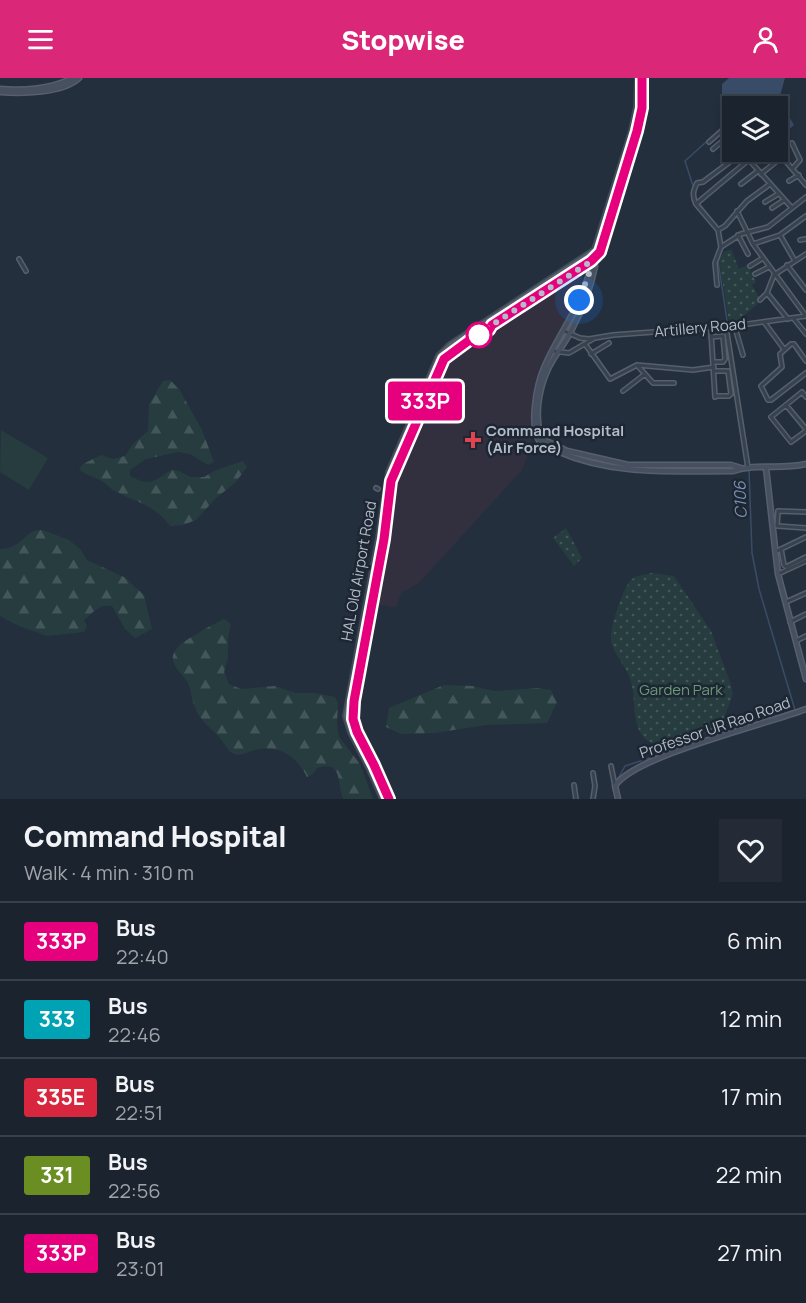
<!DOCTYPE html>
<html lang="en">
<head>
<meta charset="utf-8">
<style>
  :root { --surface:#1b232e; --page:#242b36; --text:#f1f3f6; --muted:#a0a4aa; --line:#39404a; --accent:#db2777 }
  body { margin:0; font-family:Manrope,sans-serif; background:var(--page); color:var(--text); height:100vh; display:flex; flex-direction:column; font-size:22px; white-space:nowrap }
  * { box-sizing:border-box; margin:0 }
  p { font-size:20px; color:var(--muted) }
  .icon { flex:none; width:33px; height:33px; fill:none; stroke:currentColor; stroke-width:2; stroke-linecap:round; stroke-linejoin:round }
  .map { position:relative; height:721px; overflow:hidden }
  .sheet { display:flex; flex-direction:column; background:var(--surface); flex:1 }
  .sheet>* { flex:none }
  .badge { padding:0 12px; border-radius:4px; font-size:21px; line-height:39px }
  .controls { position:absolute; left:722px; top:18px; display:grid; gap:12px }
  .controls a { display:grid; place-items:center; width:66px; height:66px; border-radius:0px; background:var(--surface); box-shadow:0 3px 9px #0003,0 0 0 2px var(--line); font-size:30px }
  .you { position:absolute; width:30px; height:30px; margin:-15px; border:4px solid #fff; border-radius:50%; background:#1a73e8; box-shadow:0 0 0 9px #1a73e833 }
  .map>.badge { position:absolute; translate:-50% -50%; box-shadow:0 0 0 3px #fff }
  .round { display:grid; place-items:center; flex:none; width:63px; height:63px; border-radius:0px; background:var(--page) }
  .summary { display:flex; align-items:center; justify-content:space-between; height:102px; padding:0 24px }
  h1 { font-size:28px; font-weight:800; line-height:45px }
  ul { padding:0; list-style:none }
  li { display:flex; align-items:center; gap:18px; height:78px; padding:0 24px; border-top:2px solid var(--line) }
  li div { flex:1 }
  li b { display:block; font-size:22px }
  li em { font-style:normal }
  li .badge { min-width:66px; font-weight:700; text-align:center }
  header { display:flex; justify-content:space-between; align-items:center; height:78px; padding:0 24px; background:var(--accent); color:#fff; font-size:27px; font-weight:800 }
  .map>svg:first-child { display:block }
  .medical { fill:#32303f }
  .forest { fill:url(#forest-firs) }
  .park { fill:url(#park-dots) }
  .garden { fill:#263c3f }
  .water { fill:#394c67 }
  .lines { fill:none; stroke-linecap:round; stroke-linejoin:round }
  .stream { stroke:#394c67; stroke-width:1.5 }
  .street-casing { stroke:#565f6c; stroke-width:6 }
  .secondary-casing { stroke:#565f6c; stroke-width:7 }
  .primary-casing { stroke:#414a57; stroke-width:8 }
  .street { stroke:#38414e; stroke-width:3 }
  .secondary { stroke:#465061; stroke-width:4 }
  .primary { stroke:#56606e; stroke-width:4.5 }
  .line-casing { stroke:#fff; stroke-width:14 }
  .line { stroke:#e6007e; stroke-width:9 }
  .walk { stroke:#b4bcc9; stroke-width:6; stroke-dasharray:0 10.8 }
  .stop-dot { fill:#fff; stroke:#e6007e; stroke-width:3 }
  .health-dot { fill:#e0444e; stroke:#1d2633; stroke-width:2 }
  .labels { text-anchor:middle; stroke-width:5; stroke-linejoin:round; paint-order:stroke }
  .street-label { font-size:15px; fill:#b4bcc9; stroke:#1d2633 }
  .poi-label { font-size:15px; font-weight:bold; fill:#b4bcc9; stroke:#1d2633; text-anchor:start }
  .park-label { font-size:15px; fill:#6b9a76; stroke:#1d2633 }
  .water-label { font-size:16px; font-style:italic; fill:#7c92b1; stroke:#1d2633 }
</style>
</head>
<body>
<header><svg class="icon" aria-label="menu" viewBox="0 0 24 24"><path d="M4 6h16M4 12h16M4 18h16"/></svg>Stopwise<svg class="icon" aria-label="person" viewBox="0 0 24 24"><circle cx="12" cy="8" r="4"/><path d="M4 21q1-7 8-7t8 7"/></svg></header>
<div class="map">
<svg width="806" height="721" viewBox="0 0 806 721">
  <defs>
    <pattern id="forest-firs" width="22" height="20" patternUnits="userSpaceOnUse" patternTransform="scale(1.5)"><rect width="22" height="20" fill="#263c3f"/><path d="M5 1l3.5 6h-7zM16 11l3.5 6h-7z" fill="#435659"/></pattern>
    <pattern id="park-dots" width="8" height="8" patternUnits="userSpaceOnUse" patternTransform="scale(1.5)"><rect width="8" height="8" fill="#263c3f"/><path d="M2 2h.1M6 6h.1" fill="none" stroke="#435659" stroke-width="1.8" stroke-linecap="round"/></pattern>
  </defs>
  <rect width="100%" height="100%" fill="#242f3e"/>
  <path class="medical" d="M 578,196 L 582,198 L 583,207 L 538,300 L 534,320 L 533,351 L 530,372 L 522,392 L 419,505 L 401,515 L 397,528 L 392,529 L 377,526 L 390,461 L 393,419 L 398,398 L 448,285 L 458,275 Z"/>
  <path class="forest" d="M 170,302 L 179,311 L 202,352 L 214,384 L 208,387 L 190,376 L 178,374 L 146,381 L 130,392 L 130,398 C 152,410 153,402 172,392 L 179,393 L 191,399 L 204,399 L 216,392 L 243,383 L 247,389 L 235,405 L 216,420 L 196,442 L 183,447 L 170,448 C 155,427 136,424 115,413 C 109,410 106,405 100,402 C 92,398 85,397 79,391 L 83,386 L 101,377 L 113,381 L 125,378 L 133,366 L 148,353 L 149,326 L 163,303 Z
    M 37,452 L 43,452 L 69,462 L 81,472 L 87,482 L 124,499 L 144,517 L 152,551 L 135,560 L 125,551 L 112,528 C 99,526 93,534 84,542 L 87,548 L 84,554 L 47,558 L 19,548 L 0,538 L 0,471 C 22,470 20,458 37,452 Z
    M 224,541 L 231,546 L 228,560 L 228,580 L 224,594 L 229,606 L 241,611 L 275,608 L 295,615 L 315,615 L 335,619 L 338,625 L 337,645 L 339,659 L 360,686 L 373,721 L 343,721 C 337,705 343,682 317,690 L 313,696 L 307,699 C 296,677 277,665 251,673 C 246,675 240,678 234,676 C 227,673 224,664 219,659 C 209,648 199,642 194,627 C 191,620 191,612 188,605 C 184,598 174,590 173,582 C 172,575 176,571 181,566 C 184,563 220,542 224,541 Z
    M 444,607 L 473,608 L 494,613 L 538,610 L 551,612 L 557,624 L 547,645 L 486,647 L 435,655 L 401,656 L 386,649 L 389,630 Z"/>
  <path class="park" d="M 731,171 L 739,191 L 748,187 L 756,204 L 752,207 L 761,223 L 739,242 L 729,244 L 719,182 L 724,174 Z
    M 566,450 L 582,480 L 574,488 L 553,460 Z
    M 651,495 L 674,498 L 711,553 L 730,604 L 733,616 L 721,648 C 705,655 672,671 655,666 C 628,658 638,621 630,601 C 626,587 611,574 611,560 C 610,548 623,512 630,503 C 635,497 644,497 651,495 Z"/>
  <path class="garden" d="M 1,352 L 48,380 L 29,412 L 0,394 Z"/>
  <path class="water" d="M 729,0 L 785,0 L 779,21 L 794,47 L 777,62 L 777,28 L 732,28 L 732,55 L 722,42 L 722,6 Z"/>
  <g class="lines">
    <path class="stream" d="M 694,111 L 685,83 L 726,46
      M 698,124 L 718,149 L 722,166
      M 723,170 L 718,183 L 749,387
      M 734,652 L 795,632 L 759,511 L 752,475 L 749,392
      M 616,704 L 625,688 L 690,667"/>
    <g class="street-casing">
      <path id="street" d="M 709,64 L 726,49 L 732,58
        M 792,65 L 800,82 L 793,90
        M 713,71 L 731,56
        M 777,73 L 806,107
        M 742,74 L 792,130
        M 723,77 L 732,70
        M 761,96 L 782,79
        M 789,103 L 799,97
        M 741,106 L 758,93
        M 765,124 L 778,116
        M 696,126 C 692,118 693,113 697,105 L 703,104 L 743,74
        M 772,130 L 784,122
        M 737,133 L 753,166 L 806,238
        M 718,152 L 725,148 L 747,123 L 770,106
        M 738,157 L 748,176
        M 780,157 L 795,183
        M 800,162 L 806,161
        M 753,166 L 780,157 L 806,138
        M 721,169 L 718,152 L 696,126 L 758,74
        M 19,181 L 26,193
        M 787,187 L 806,212
        M 750,188 L 763,180
        M 755,196 L 769,189
        M 717,207 L 715,185 L 721,169 L 741,156 L 768,149 L 806,119
        M 760,222 L 767,215
        M 788,241 L 767,215 L 774,197 L 806,176
        M 794,241 L 806,256
        M 764,244 L 784,271
        M 726,249 L 748,390
        M 564,253 L 580,260 L 589,261 L 613,257 L 734,248 L 806,238
        M 736,253 L 743,277
        M 711,254 L 715,319
        M 711,259 L 723,258 L 725,281 L 723,284 L 713,284
        M 585,266 L 610,301 L 637,287 L 693,292 L 714,289
        M 553,273 L 569,275 L 593,261
        M 591,276 L 609,265
        M 806,283 L 794,266 L 791,266 L 780,276 L 782,289 L 761,308 L 768,322 L 771,322 L 806,295
        M 637,287 L 653,305 L 674,305
        M 714,293 L 728,293 L 731,316 L 729,318 L 715,318
        M 623,313 L 645,296
        M 806,319 L 802,314 L 771,339 L 791,364 L 806,353
        M 786,327 L 806,351
        M 376,410 L 378,411
        M 777,448 L 778,433 L 806,434
        M 778,448 L 806,450
        M 781,471 L 784,487 L 786,489 L 806,479
        M 775,474 L 806,459
        M 778,496 L 806,483
        M 786,524 L 806,515
        M 790,544 L 806,536
        M 796,563 L 806,558
        M 611,688 L 615,708
        M 593,695 L 595,708 L 593,721
        M 574,707 L 576,721"/>
    </g>
    <g class="secondary-casing">
      <path id="secondary" d="M 0,11 C 23,13 52,11 73,0
        M 0,14 C 22,16 63,15 79,0
        M 587,178 L 595,188 C 591,209 581,234 571,253 C 564,267 553,279 547,293 C 538,313 534,341 542,361 L 567,373 L 628,387 L 731,387 L 741,390
        M 582,181 L 590,191 C 583,227 558,256 544,290 C 537,306 528,351 541,365 C 544,369 552,371 557,373 C 614,398 673,393 733,393 C 756,385 782,392 806,386
        M 766,390 L 778,496 L 806,601
        M 618,721 L 615,708 C 633,678 767,646 806,631"/>
    </g>
    <g class="primary-casing">
      <path id="primary" d="M 383,721 L 369,689 L 351,654 L 346,638 L 379,460 L 389,394 L 439,278 L 450,267 L 595,172 L 632,53 L 637,29 L 638,0
        M 389,721 L 374,687 L 357,654 L 353,641 L 354,623 L 384,461 L 391,403 L 444,281 L 454,271 L 591,183 L 600,174 L 637,53 L 642,30 L 642,0"/>
    </g>
    <use href="#street" class="street"/>
    <use href="#secondary" class="secondary"/>
    <use href="#primary" class="primary"/>
  </g>
  <g class="lines">
    <g class="line-casing">
      <path id="line" d="M 389,721 L 374,687 L 357,654 L 353,641 L 354,623 L 384,461 L 391,403 L 444,281 L 471,261 L 489,252 L 492,247 L 591,183 L 600,174 L 637,53 L 642,30 L 642,0"/>
    </g>
    <use href="#line" class="line"/>
    <path class="walk" d="M 479,257 L 481,254 L 587,186 L 590,193 L 579,222"/>
  </g>
  <circle class="stop-dot" cx="479" cy="257" r="12"/>
  <path class="health-dot" d="M470 353h6v6h6v6h-6v6h-6v-6h-6v-6h6z"/>
  <g class="labels">
    <g class="street-label">
      <text transform="translate(700 250) rotate(-5)" y="5">Artillery Road</text>
      <text transform="translate(359 493) rotate(-80)" y="5">HAL Old Airport Road</text>
      <text transform="translate(715 650) rotate(-19)" y="5">Professor UR Rao Road</text>
    </g>
    <g class="poi-label">
      <text x="486" y="358">Command Hospital<tspan x="486" dy="17">(Air Force)</tspan></text>
    </g>
    <g class="park-label">
      <text x="681" y="617">Garden Park</text>
    </g>
    <g class="water-label">
      <text transform="translate(740 422) rotate(-92)" y="6">C106</text>
    </g>
  </g>
</svg>
<div class="controls">
<a><svg class="icon" aria-label="layers" viewBox="0 0 24 24"><path d="M12 4l9 5-9 5-9-5zM3 14l9 5 9-5"/></svg></a>
</div>
<div class="you" style="left:579px;top:222px"></div>
<b class="badge" style="left:425px;top:323px;background:#e6007e;color:#fff">333P</b>
</div>
<section class="sheet">
<div class="summary"><div><h1>Command Hospital</h1><p>Walk · 4 min · 310 m</p></div><a class="round"><svg class="icon" aria-label="heart" viewBox="0 0 24 24"><path d="M12 20l-8-8c-3-5 5-10 8-4 3-6 11-1 8 4z"/></svg></a></div>
<ul>
<li><span class="badge" style="background:#e6007e;color:#fff">333P</span><div><b>Bus</b><p>22:40</p></div><em>6 min</em></li>
<li><span class="badge" style="background:#00a3b4;color:#fff">333</span><div><b>Bus</b><p>22:46</p></div><em>12 min</em></li>
<li><span class="badge" style="background:#d7263d;color:#fff">335E</span><div><b>Bus</b><p>22:51</p></div><em>17 min</em></li>
<li><span class="badge" style="background:#6b8e23;color:#fff">331</span><div><b>Bus</b><p>22:56</p></div><em>22 min</em></li>
<li><span class="badge" style="background:#e6007e;color:#fff">333P</span><div><b>Bus</b><p>23:01</p></div><em>27 min</em></li>
</ul>
</section>
</body>
</html>
